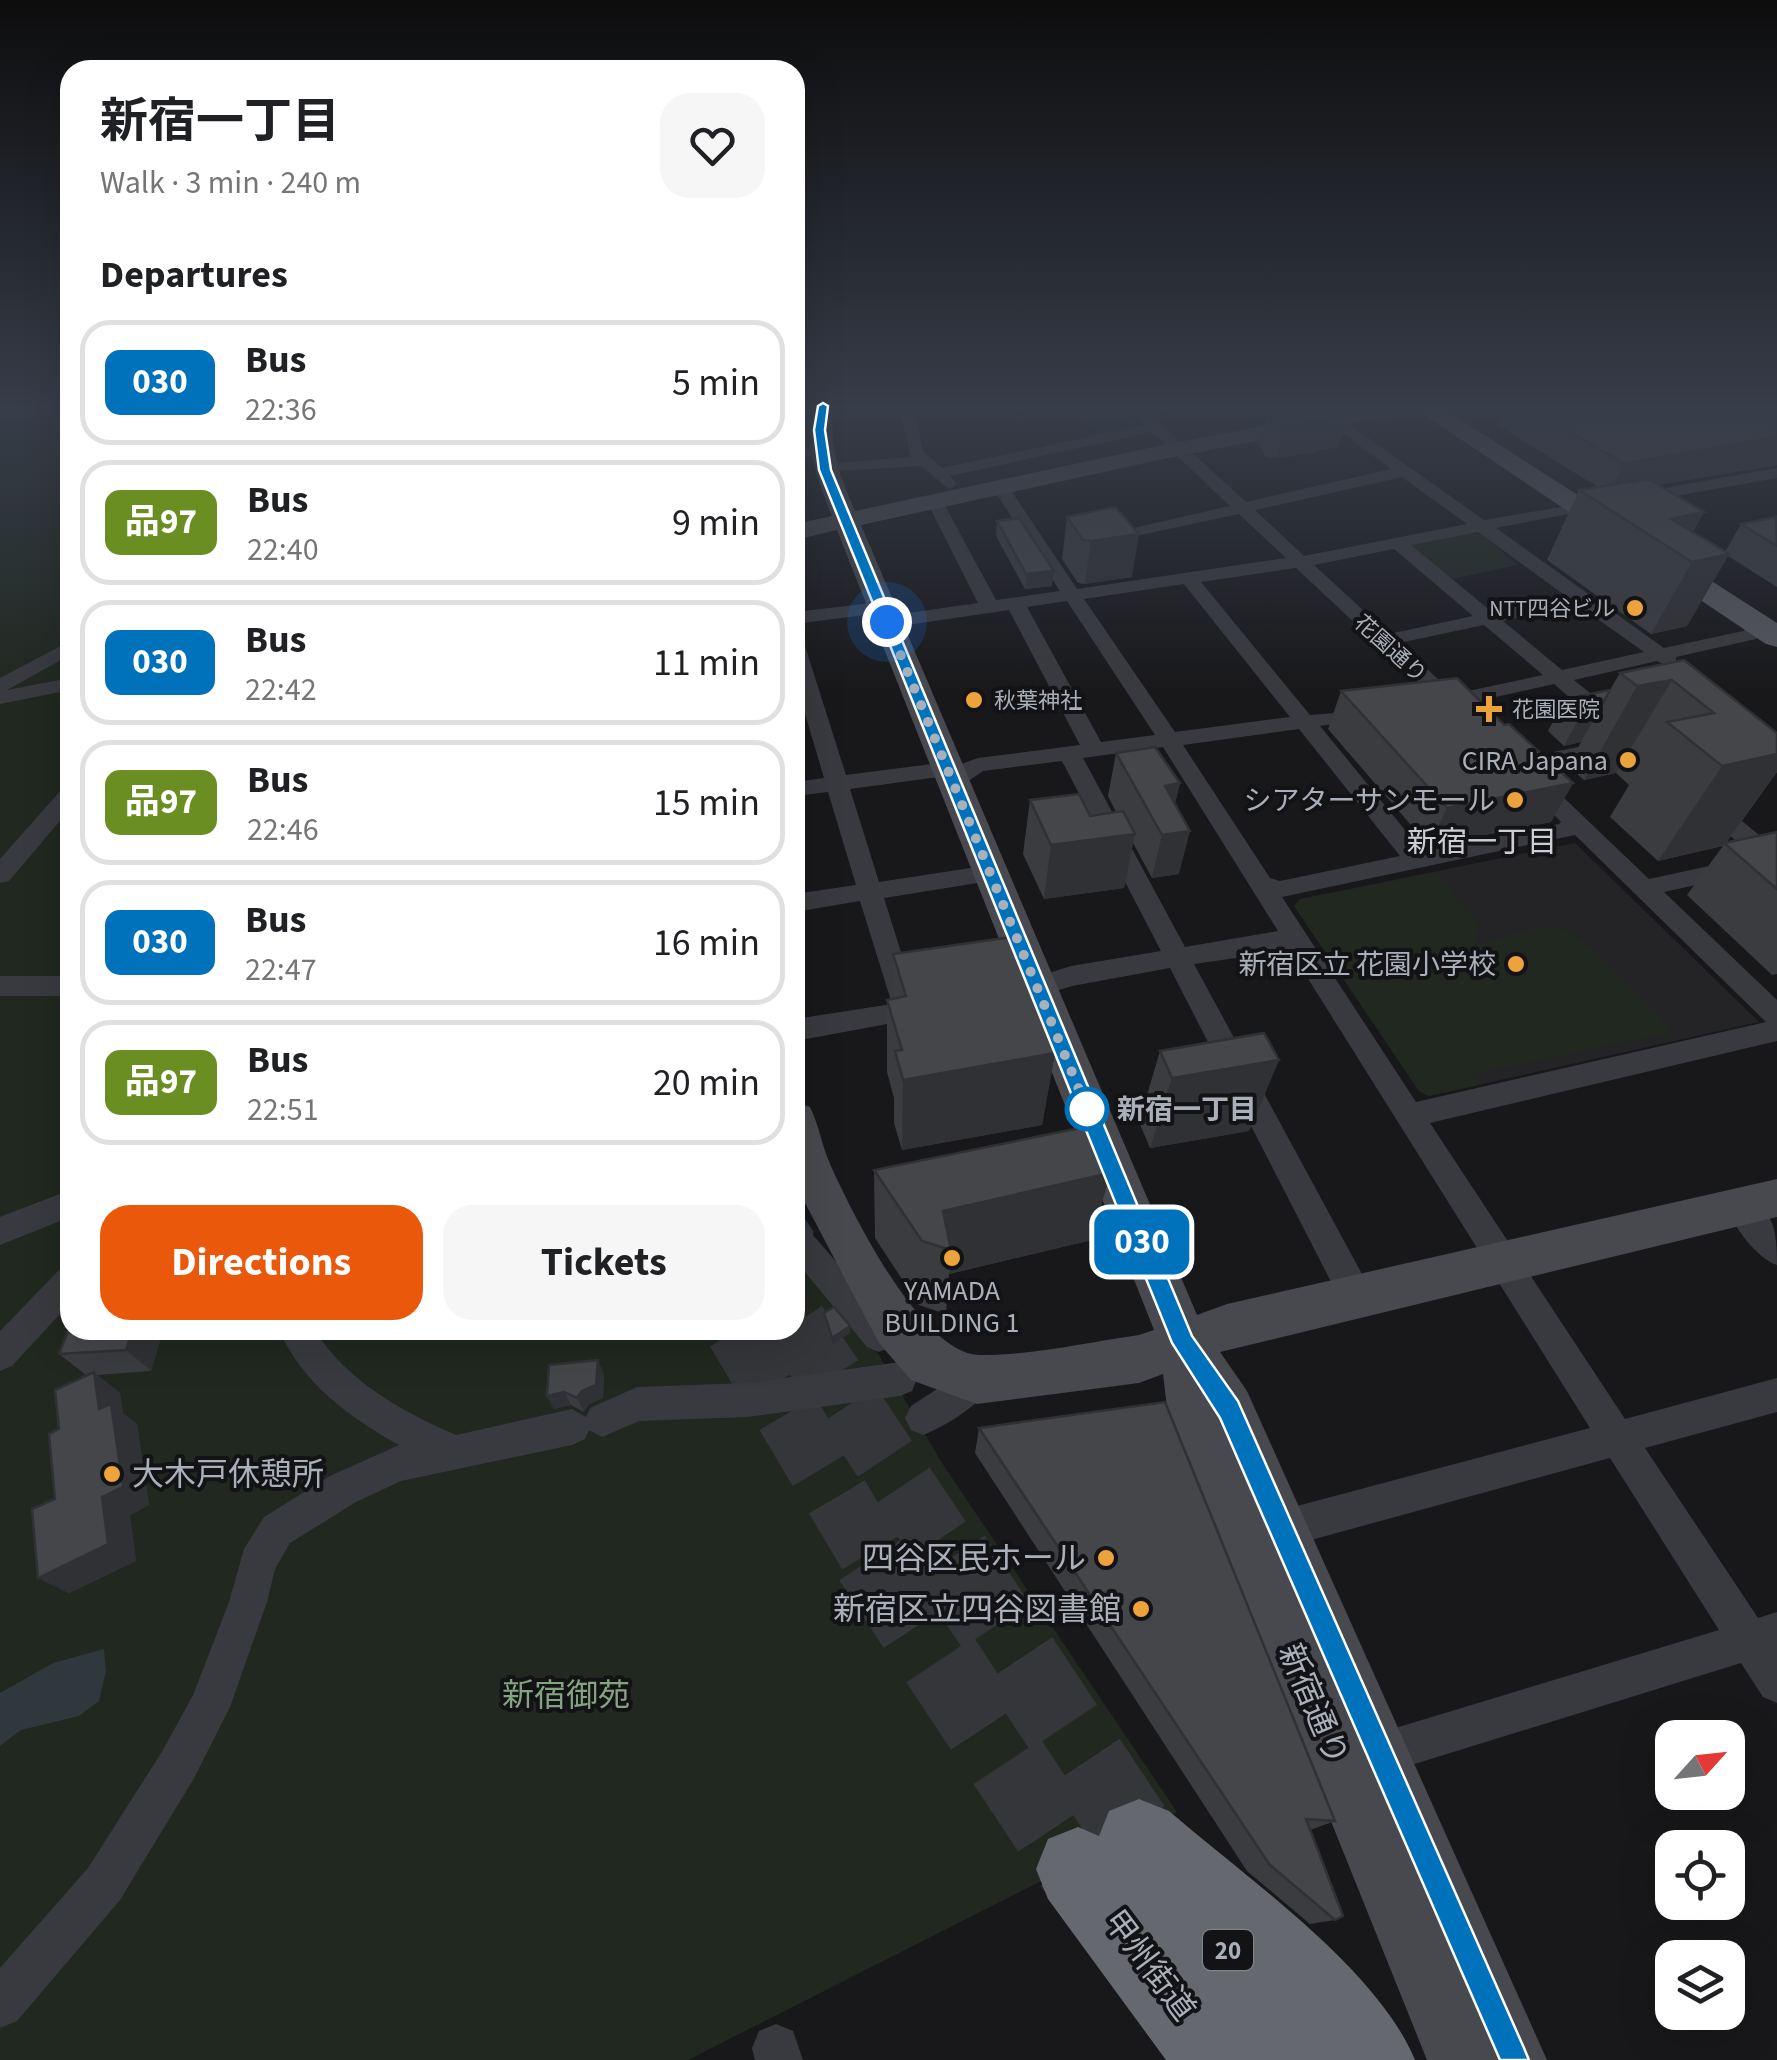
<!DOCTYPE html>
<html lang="en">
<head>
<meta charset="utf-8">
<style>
  :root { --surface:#fff; --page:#f6f6f6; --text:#202124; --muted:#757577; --line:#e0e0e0; --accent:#ea580c }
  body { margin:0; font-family:"Source Sans 3","Noto Sans JP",sans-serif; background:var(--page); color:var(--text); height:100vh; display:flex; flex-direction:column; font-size:38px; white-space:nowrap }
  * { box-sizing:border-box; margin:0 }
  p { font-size:32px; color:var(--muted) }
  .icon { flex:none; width:55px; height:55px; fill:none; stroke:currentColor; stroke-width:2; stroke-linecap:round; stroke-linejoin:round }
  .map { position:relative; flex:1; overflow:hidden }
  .drawer { position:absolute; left:60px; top:60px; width:745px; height:1280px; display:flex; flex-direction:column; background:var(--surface); border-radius:30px; box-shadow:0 10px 40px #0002 }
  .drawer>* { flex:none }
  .badge { padding:0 20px; border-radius:15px; font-size:35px; line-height:65px }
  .needle { width:65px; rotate:63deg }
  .buttons { position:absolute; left:1655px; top:1720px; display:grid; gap:20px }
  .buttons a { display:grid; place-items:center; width:90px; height:90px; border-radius:20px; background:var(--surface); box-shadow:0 10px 40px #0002; font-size:50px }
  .you { position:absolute; width:50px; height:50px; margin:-25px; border:8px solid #fff; border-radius:50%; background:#1a73e8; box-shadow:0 0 0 15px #1a73e833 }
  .map>.badge { position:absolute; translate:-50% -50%; box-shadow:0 0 0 5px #fff }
  h2 { padding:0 40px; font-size:38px; line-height:90px }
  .round { display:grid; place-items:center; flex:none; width:105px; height:105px; border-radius:30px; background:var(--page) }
  .head { display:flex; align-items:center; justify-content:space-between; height:170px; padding:0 40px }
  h1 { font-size:48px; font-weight:700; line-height:75px }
  .primary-button { display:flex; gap:20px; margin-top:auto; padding:20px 40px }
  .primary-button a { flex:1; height:115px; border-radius:30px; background:var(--accent); color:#fff; font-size:40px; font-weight:700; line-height:115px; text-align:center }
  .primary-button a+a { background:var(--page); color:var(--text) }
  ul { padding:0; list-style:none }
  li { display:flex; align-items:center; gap:30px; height:125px; margin:0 20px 15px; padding:0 20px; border:5px solid var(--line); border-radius:30px }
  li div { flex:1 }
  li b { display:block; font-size:38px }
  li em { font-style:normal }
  li .badge { min-width:110px; font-weight:700; text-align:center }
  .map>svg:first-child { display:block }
  .built { fill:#242427 }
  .green { fill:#202820 }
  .water { fill:#2e383d }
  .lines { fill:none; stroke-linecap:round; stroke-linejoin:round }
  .stream { stroke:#2e383d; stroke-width:9 }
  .highway-tunnel-far1 { stroke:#35363a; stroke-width:65; stroke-dasharray:65 32; stroke-linecap:butt }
  .highway-tunnel { stroke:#35363a; stroke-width:81; stroke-dasharray:81 41; stroke-linecap:butt }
  .street { fill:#393a3f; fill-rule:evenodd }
  .secondary { fill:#47494f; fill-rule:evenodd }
  .primary { fill:#55575e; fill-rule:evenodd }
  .highway { fill:#65696f; fill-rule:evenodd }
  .wall { fill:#3a3c40 }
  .shaded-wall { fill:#303134 }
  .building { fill:#44464a; stroke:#303134; stroke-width:2.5 }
  .line { fill:#0072bc; stroke:#fff; stroke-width:2.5 }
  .walk { stroke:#aab0b9; stroke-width:10; stroke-dasharray:0 18 }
  .poi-dot { fill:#eda33c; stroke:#131315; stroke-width:4 }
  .stop-dot { fill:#fff; stroke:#0072bc; stroke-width:5 }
  .labels { text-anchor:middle; stroke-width:8; stroke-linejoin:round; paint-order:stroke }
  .far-poi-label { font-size:22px; fill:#aab0b9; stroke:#131315; text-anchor:start }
  .far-street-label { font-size:22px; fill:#aab0b9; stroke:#131315 }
  .shield { fill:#131315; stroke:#7d8188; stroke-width:2.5 }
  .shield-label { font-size:25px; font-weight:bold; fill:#aab0b9 }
  .poi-label { font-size:28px; fill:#aab0b9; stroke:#131315; text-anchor:end }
  .stop-label { font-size:28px; font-weight:bold; fill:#aab0b9; stroke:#131315; text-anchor:start }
  .neighbourhood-label { font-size:30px; fill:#cbcfd5; stroke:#131315 }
  .near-poi-label { font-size:32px; fill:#aab0b9; stroke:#131315; text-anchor:end }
  .near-park-label { font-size:32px; fill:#83a382; stroke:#131315 }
  .near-street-label { font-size:32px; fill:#aab0b9; stroke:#131315 }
</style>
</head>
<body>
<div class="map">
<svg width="1777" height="2060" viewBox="0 0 1777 2060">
  <rect width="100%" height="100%" fill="#18181a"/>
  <path class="built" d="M 1575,843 L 1759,1022 L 1429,1096 L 1419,1091 L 1294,906 L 1300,899 Z"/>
  <path class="green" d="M 0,406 L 70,406 L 70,1330 L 795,1330 L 795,1199 L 819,1253 L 942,1463 L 1177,1812 L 688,2060 L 0,2060 Z
    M 1063,406 L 1120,406 L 1140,428 L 1102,436 Z
    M 1470,533 L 1482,535 L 1518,565 L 1452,579 L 1408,548 L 1412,543 Z
    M 1438,873 L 1479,926 L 1474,945 C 1497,941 1526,927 1550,927 C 1588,929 1647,1005 1673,1032 L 1471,1075 L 1479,1085 L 1429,1096 L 1419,1091 L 1294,906 L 1300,899 Z"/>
  <path class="water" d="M 104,1649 L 106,1671 L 99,1701 L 79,1716 L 21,1730 L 0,1746 L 0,1693 L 53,1663 Z"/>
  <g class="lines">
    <path class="stream" d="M 795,1212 L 809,1233"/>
    <path class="highway-tunnel-far1" d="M 795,1324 L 953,1561
      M 738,1330 L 875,1561"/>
    <path class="highway-tunnel" d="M 873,1558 L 1078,1869
      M 951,1558 L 1139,1841"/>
    <path class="street" d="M 899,406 L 913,406 L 923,451 L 942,468 L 1144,425 L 1126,406 L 1183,406 L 1151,415 L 1246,502 L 1391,469 L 1324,419 L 1337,416 L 1484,520 L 1584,503 L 1584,511 L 1496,528 L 1664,648 L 1743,631 L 1761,621 L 1771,627 L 1756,639 L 1676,657 L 1676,665 L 1669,667 L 1657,661 L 1574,680 L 1616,714 L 1619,719 L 1616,724 L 1600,724 L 1554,684 L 1464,704 L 1462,710 L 1431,708 L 1428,704 L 1435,698 L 1296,568 L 1201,582 L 1310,715 L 1372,710 L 1376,714 L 1372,718 L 1320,726 L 1423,852 L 1559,824 L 1561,822 L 1522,781 L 1533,774 L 1541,776 L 1649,879 L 1737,860 L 1749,868 L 1746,874 L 1664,892 L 1777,1000 L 1777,1041 L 1430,1123 L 1625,1419 L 1777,1378 L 1777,1412 L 1645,1448 L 1758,1618 L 1777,1612 L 1777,1703 L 1763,1697 L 1741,1663 L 1379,1775 L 1364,1769 L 1358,1754 L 1364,1739 L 1379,1733 L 1719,1630 L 1610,1458 L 1282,1548 L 1269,1542 L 1263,1529 L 1269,1516 L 1282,1510 L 1590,1428 L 1290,950 L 1194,964 L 1369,1287 L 1373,1298 L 1369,1309 L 1357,1313 L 1345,1309 L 1170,968 L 1072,986 L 1023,1001 L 1014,998 L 1010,991 L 1014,984 L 1071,966 L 1161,951 L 1062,761 L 983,771 L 954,791 L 943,784 L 946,776 L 850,789 L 879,882 L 990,865 L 1002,873 L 990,881 L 884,898 L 916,1000 L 931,1002 L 935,1009 L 931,1016 L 795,1041 L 795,1019 L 892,1004 L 860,901 L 795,912 L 795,894 L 856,885 L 828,792 L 795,796 L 795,782 L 824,778 L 795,680 L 795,640 L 805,646 L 846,775 L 947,762 L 956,766 L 978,758 L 1080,745 L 1009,610 L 887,628 L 877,622 L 887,616 L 978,603 L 927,502 L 929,498 L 943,502 L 996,600 L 1060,591 L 992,487 L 1000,482 L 1006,483 L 1077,589 L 1286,558 L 1239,514 L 1098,544 L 1098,536 L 1230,506 L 1152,432 L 950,476 L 957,484 L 949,489 L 921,466 L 819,472 L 819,466 L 825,464 L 911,457 ZM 1402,477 L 1467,524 L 1304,556 L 1255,510 ZM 1478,532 L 1566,596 L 1492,612 L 1411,545 ZM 1394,549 L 1473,616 L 1389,634 L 1314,565 ZM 1184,584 L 1290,717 L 1175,732 L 1084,599 ZM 1067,601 L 1155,735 L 1101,742 L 1027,607 ZM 1578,605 L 1644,652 L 1562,670 L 1503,621 ZM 1484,625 L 1543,675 L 1454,694 L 1399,643 ZM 1299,729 L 1400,856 L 1280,881 L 1270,878 L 1183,745 ZM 1163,747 L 1278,931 L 1185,947 L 1083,758 ZM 1575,835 L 1766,1022 L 1416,1102 L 1282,897 Z
      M 795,447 L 820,446 L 828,451 L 820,456 L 795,457 Z
      M 1777,468 L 1777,478 L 1636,503 L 1628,498 L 1636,493 Z
      M 881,602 L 891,608 L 888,612 L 795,624 L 795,612 Z
      M 70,641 L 70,655 L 7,690 L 70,678 L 70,690 L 0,704 L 0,678 Z
      M 1609,741 L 1620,748 L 1617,753 L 1517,773 L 1506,766 L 1517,759 Z
      M 70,787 L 70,809 L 9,881 L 0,883 L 0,859 L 62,789 Z
      M 1710,799 L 1718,801 L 1777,850 L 1777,871 L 1768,869 L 1702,811 L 1698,806 L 1702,801 Z
      M 0,976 L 70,976 L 70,996 L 0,996 Z
      M 70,1190 L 70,1217 L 0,1245 L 0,1217 Z
      M 1741,1194 C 1775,1206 1777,1234 1777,1265 C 1756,1258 1735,1227 1725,1207 L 1730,1198 Z
      M 795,1223 L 806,1227 L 891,1325 L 896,1336 L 891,1347 L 879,1352 L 867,1347 L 795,1260 Z
      M 70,1265 L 70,1303 L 12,1366 L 0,1371 L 0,1331 L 59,1270 Z
      M 279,1330 L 315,1330 C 346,1381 403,1412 456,1435 L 572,1409 L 586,1417 L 590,1408 L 637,1387 L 747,1383 L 900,1362 L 912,1367 L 917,1379 L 912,1391 L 900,1396 L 747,1417 L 639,1421 L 602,1437 L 589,1430 L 585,1439 L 572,1445 L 401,1481 L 356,1502 L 290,1543 L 275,1569 L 267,1602 L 230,1707 L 193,1780 L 120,1900 L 17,2021 L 0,2028 L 0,1968 L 88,1868 L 163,1750 L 193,1695 L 229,1602 L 244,1549 L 264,1517 L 330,1476 L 399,1445 C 349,1417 303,1384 279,1330 Z
      M 977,1363 L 989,1368 L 994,1380 C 984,1403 946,1426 923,1435 L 911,1430 L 905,1418 L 911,1406 Z
      M 776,2024 L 793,2031 L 803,2060 L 755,2060 L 752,2048 L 759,2031 Z"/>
    <path class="secondary" d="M 812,406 L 834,406 C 828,445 840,476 855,511 L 1163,445 L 1370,406 L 1414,406 L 1403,413 L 1163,459 L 861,525 L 1197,1315 L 1227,1304 L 1777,1179 L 1777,1217 L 1220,1352 L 1247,1391 L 1547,2060 L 1427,2060 L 1168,1416 L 1163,1374 L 1139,1383 L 977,1404 L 911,1380 L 879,1343 L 795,1184 L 795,1102 L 810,1107 C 819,1125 822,1146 830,1164 C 852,1213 922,1355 980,1355 C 1028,1356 1090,1342 1139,1335 L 1154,1330 L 837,530 L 795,540 L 795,524 L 832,516 C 817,479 805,447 812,406 Z"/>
    <path class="primary" d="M 1411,406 L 1439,406 L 1777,623 L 1777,647 L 1766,644 Z"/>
    <path class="highway" d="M 1139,1799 L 1169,1811 C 1245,1877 1377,1968 1415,2060 L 1166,2060 L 1048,1899 L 1036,1869 L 1048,1839 L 1078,1827 L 1099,1836 L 1109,1811 Z"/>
  </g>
  <path class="wall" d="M 1503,406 L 1777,406 L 1777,465 L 1657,485 L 1704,512 L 1693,532 L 1725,552 L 1741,524 L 1777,517 L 1777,587 L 1728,556 L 1687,626 L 1651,634 L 1547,560 L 1579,490 L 1598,487 L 1496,424 Z
    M 1267,413 L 1338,447 L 1317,450 L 1316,452 L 1276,458 L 1266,457 L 1259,444 Z
    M 1067,517 L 1132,577 L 1085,584 L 1078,583 L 1062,559 Z
    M 997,521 L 1052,586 L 1025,589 L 996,536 Z
    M 1684,660 L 1777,772 L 1726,843 L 1777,832 L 1777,974 L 1772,975 L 1687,895 L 1723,846 L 1658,861 L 1610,817 L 1629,785 L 1616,773 L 1584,780 L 1568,766 L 1581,742 L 1564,746 L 1548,731 L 1565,699 L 1610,690 L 1620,673 Z
    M 1341,691 L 1504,725 L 1573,783 L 1551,822 L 1429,846 L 1328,729 Z
    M 1116,753 L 1180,783 L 1175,803 L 1179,874 L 1152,878 L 1133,843 L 1124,888 L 1044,899 L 1023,854 L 1030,800 L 1090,816 L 1116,812 L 1108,796 Z
    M 893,954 L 1055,1053 L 1042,1125 L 902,1150 L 894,1123 L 894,1098 L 887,1072 L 887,1000 L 893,999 Z
    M 1160,1051 L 1279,1060 L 1249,1131 L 1150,1148 L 1139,1122 Z
    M 874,1170 L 1110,1173 L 1092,1240 L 949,1274 L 946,1314 L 919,1305 L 875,1238 Z
    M 163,1330 L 151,1371 L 97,1375 L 120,1393 L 123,1413 L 137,1424 L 149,1505 L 130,1515 L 136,1561 L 69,1593 L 38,1578 L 55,1499 L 59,1429 L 88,1375 L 86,1375 L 59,1354 Z
    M 604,1374 L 603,1398 L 588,1405 L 584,1412 L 571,1405 L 554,1409 L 547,1396 Z
    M 979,1428 L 1335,1821 L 1310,1830 L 1335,1920 L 1310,1924 L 1247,1871 L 975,1453 Z"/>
  <path class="shaded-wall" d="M 1347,416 L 1338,447 L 1317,450 L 1316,452 L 1276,458 L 1284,426 Z
    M 1777,437 L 1776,464 L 1609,494 L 1623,463 Z
    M 1704,512 L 1680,555 L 1671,519 Z
    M 1139,534 L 1132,577 L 1085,584 L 1091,541 Z
    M 1729,554 L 1687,626 L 1651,634 L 1692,562 Z
    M 1054,571 L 1052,586 L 1025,589 L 1026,574 Z
    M 1672,680 L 1616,773 L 1584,780 L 1637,686 Z
    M 1599,710 L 1581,742 L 1564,746 L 1582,713 Z
    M 1777,754 L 1777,772 L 1724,845 L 1658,861 L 1722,766 Z
    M 1180,783 L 1169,826 L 1165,786 Z
    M 1573,783 L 1551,822 L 1429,846 L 1447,808 Z
    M 1190,831 L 1179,874 L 1152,878 L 1162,835 Z
    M 1135,834 L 1124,888 L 1044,899 L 1051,845 Z
    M 1055,1053 L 1042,1125 L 902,1150 L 903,1080 Z
    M 1279,1060 L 1249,1131 L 1150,1148 L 1172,1078 Z
    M 1110,1173 L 1092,1240 L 949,1274 L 951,1250 L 943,1211 Z
    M 850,1326 L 850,1333 L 832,1345 L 832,1338 Z
    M 133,1330 L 163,1330 L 151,1371 L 126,1350 Z
    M 598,1360 L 604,1374 L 603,1398 L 588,1405 L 584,1412 L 577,1398 Z
    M 94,1372 L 120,1393 L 123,1413 L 137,1424 L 149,1505 L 130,1515 L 136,1561 L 69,1593 L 38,1578 L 102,1497 L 99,1409 Z
    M 564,1392 L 571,1405 L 554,1409 L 547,1396 Z"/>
  <path class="building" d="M 1306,406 L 1335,406 L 1347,416 L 1322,419 L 1325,421 L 1284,426 L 1274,425 L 1267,413 Z
    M 1527,406 L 1777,406 L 1777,437 L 1623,463 Z
    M 1648,479 L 1704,512 L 1671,519 L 1729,554 L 1692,562 L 1579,490 Z
    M 1115,507 L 1139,534 L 1091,541 L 1083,540 L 1067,517 Z
    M 1776,517 L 1777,546 L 1741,524 Z
    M 1019,518 L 1054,571 L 1026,574 L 997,521 Z
    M 1684,660 L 1777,733 L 1777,754 L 1722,766 L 1667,722 L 1714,713 L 1672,680 L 1637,686 L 1620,673 Z
    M 1457,678 L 1504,725 L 1509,724 L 1573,783 L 1447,808 L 1341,691 Z
    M 1610,690 L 1599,710 L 1582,713 L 1565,699 Z
    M 1155,747 L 1180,783 L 1165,786 L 1190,831 L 1162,835 L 1116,753 Z
    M 1079,794 L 1090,816 L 1123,811 L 1135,834 L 1051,845 L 1030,800 Z
    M 1777,832 L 1777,889 L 1724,843 Z
    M 1012,937 L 1055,1053 L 903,1080 L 895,1051 L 902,1050 L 887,1000 L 906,996 L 893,954 Z
    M 1264,1033 L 1279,1060 L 1172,1078 L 1160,1051 Z
    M 1090,1126 L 1110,1173 L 943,1211 L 951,1250 L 922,1241 L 874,1170 Z
    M 834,1307 L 850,1326 L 832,1338 L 824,1313 Z
    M 70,1326 L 70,1330 L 133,1330 L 126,1350 L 59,1354 Z
    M 598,1360 L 596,1385 L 582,1391 L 577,1398 L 564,1392 L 547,1396 L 549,1365 Z
    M 94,1372 L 99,1409 L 111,1404 L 123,1487 L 102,1497 L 108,1544 L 38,1578 L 32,1509 L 55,1499 L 49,1434 L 59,1429 L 55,1390 Z
    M 1165,1402 L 1335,1821 L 1306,1819 L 1343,1916 L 1335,1920 L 1269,1864 L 979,1428 Z"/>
  <linearGradient id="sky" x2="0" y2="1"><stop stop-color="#0d0d0e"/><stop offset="0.59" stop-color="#373d49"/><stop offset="1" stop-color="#373d49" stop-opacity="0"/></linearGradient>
  <rect width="1777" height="694" fill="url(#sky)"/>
  <path class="line" d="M 823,403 L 828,406 L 825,430 L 831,470 L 1192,1336 L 1238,1401 L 1524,2048 L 1529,2060 L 1500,2060 L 1220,1418 L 1172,1343 L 819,470 L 814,430 L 818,406 Z"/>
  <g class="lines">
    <path class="walk" d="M 887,622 L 1087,1109"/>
  </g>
  <g class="poi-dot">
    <circle cx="1635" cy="608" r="10"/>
    <circle cx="974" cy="700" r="10"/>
    <path d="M1484 694h10v10h10v10h-10v10h-10v-10h-10v-10h10z"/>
    <circle cx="1628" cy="760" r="10"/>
    <circle cx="1515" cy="800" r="10"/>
    <circle cx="1516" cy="964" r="10"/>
    <circle cx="952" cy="1258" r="10"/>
    <circle cx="112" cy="1474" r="10"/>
    <circle cx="1106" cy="1558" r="10"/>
    <circle cx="1141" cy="1609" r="10"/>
  </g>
  <circle class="stop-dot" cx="1087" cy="1109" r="20"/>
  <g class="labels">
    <g class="far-poi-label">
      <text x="1615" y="616" text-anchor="end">NTT四谷ビル</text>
      <text x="994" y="708">秋葉神社</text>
      <text x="1512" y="717">花園医院</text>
    </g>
    <g class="far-street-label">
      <text transform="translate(1391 648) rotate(42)" y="8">花園通り</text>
    </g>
    <rect class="shield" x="1203" y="1930" width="50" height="40" rx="8"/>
    <g class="shield-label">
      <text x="1228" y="1959">20</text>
    </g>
    <g class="poi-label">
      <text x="1608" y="770">CIRA Japana</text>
      <text x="1495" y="810">シアターサンモール</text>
      <text x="1496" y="974">新宿区立 花園小学校</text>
      <text x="952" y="1300" text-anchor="middle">YAMADA<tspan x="952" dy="32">BUILDING 1</tspan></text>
    </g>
    <g class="stop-label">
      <text x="1117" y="1119">新宿一丁目</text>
    </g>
    <g class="neighbourhood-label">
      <text x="1482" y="852">新宿一丁目</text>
    </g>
    <g class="near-poi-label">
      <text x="132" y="1485" text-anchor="start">大木戸休憩所</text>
      <text x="1086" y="1569">四谷区民ホール</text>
      <text x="1121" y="1620">新宿区立四谷図書館</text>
    </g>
    <g class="near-park-label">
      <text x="566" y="1706">新宿御苑</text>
    </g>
    <g class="near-street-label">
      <text transform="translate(1314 1704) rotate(67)" y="11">新宿通り</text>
      <text transform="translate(1150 1965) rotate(53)" y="11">甲州街道</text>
    </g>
  </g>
</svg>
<div class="buttons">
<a><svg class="needle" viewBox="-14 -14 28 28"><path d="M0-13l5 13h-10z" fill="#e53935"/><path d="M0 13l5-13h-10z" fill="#757577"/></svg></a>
<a><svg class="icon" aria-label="locate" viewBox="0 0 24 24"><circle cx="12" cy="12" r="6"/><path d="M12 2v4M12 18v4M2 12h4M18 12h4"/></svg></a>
<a><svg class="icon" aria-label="layers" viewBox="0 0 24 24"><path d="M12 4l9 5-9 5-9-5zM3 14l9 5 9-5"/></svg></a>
</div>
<div class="you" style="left:887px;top:622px"></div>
<b class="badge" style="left:1142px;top:1242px;background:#0072bc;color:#fff">030</b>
<section class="drawer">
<div class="head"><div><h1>新宿一丁目</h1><p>Walk · 3 min · 240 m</p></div><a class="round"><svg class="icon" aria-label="heart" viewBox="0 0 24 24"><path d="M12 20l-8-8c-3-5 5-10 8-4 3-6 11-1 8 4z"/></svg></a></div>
<h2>Departures</h2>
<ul>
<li><span class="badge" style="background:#0072bc;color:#fff">030</span><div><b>Bus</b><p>22:36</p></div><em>5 min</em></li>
<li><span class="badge" style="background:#6b8e23;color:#fff">品97</span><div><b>Bus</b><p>22:40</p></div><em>9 min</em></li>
<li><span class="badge" style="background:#0072bc;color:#fff">030</span><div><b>Bus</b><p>22:42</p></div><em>11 min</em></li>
<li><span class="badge" style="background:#6b8e23;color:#fff">品97</span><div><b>Bus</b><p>22:46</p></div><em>15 min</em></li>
<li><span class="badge" style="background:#0072bc;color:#fff">030</span><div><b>Bus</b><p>22:47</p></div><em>16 min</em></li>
<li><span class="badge" style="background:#6b8e23;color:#fff">品97</span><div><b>Bus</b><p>22:51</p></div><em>20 min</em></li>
</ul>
<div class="primary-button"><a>Directions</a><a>Tickets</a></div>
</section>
</div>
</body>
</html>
